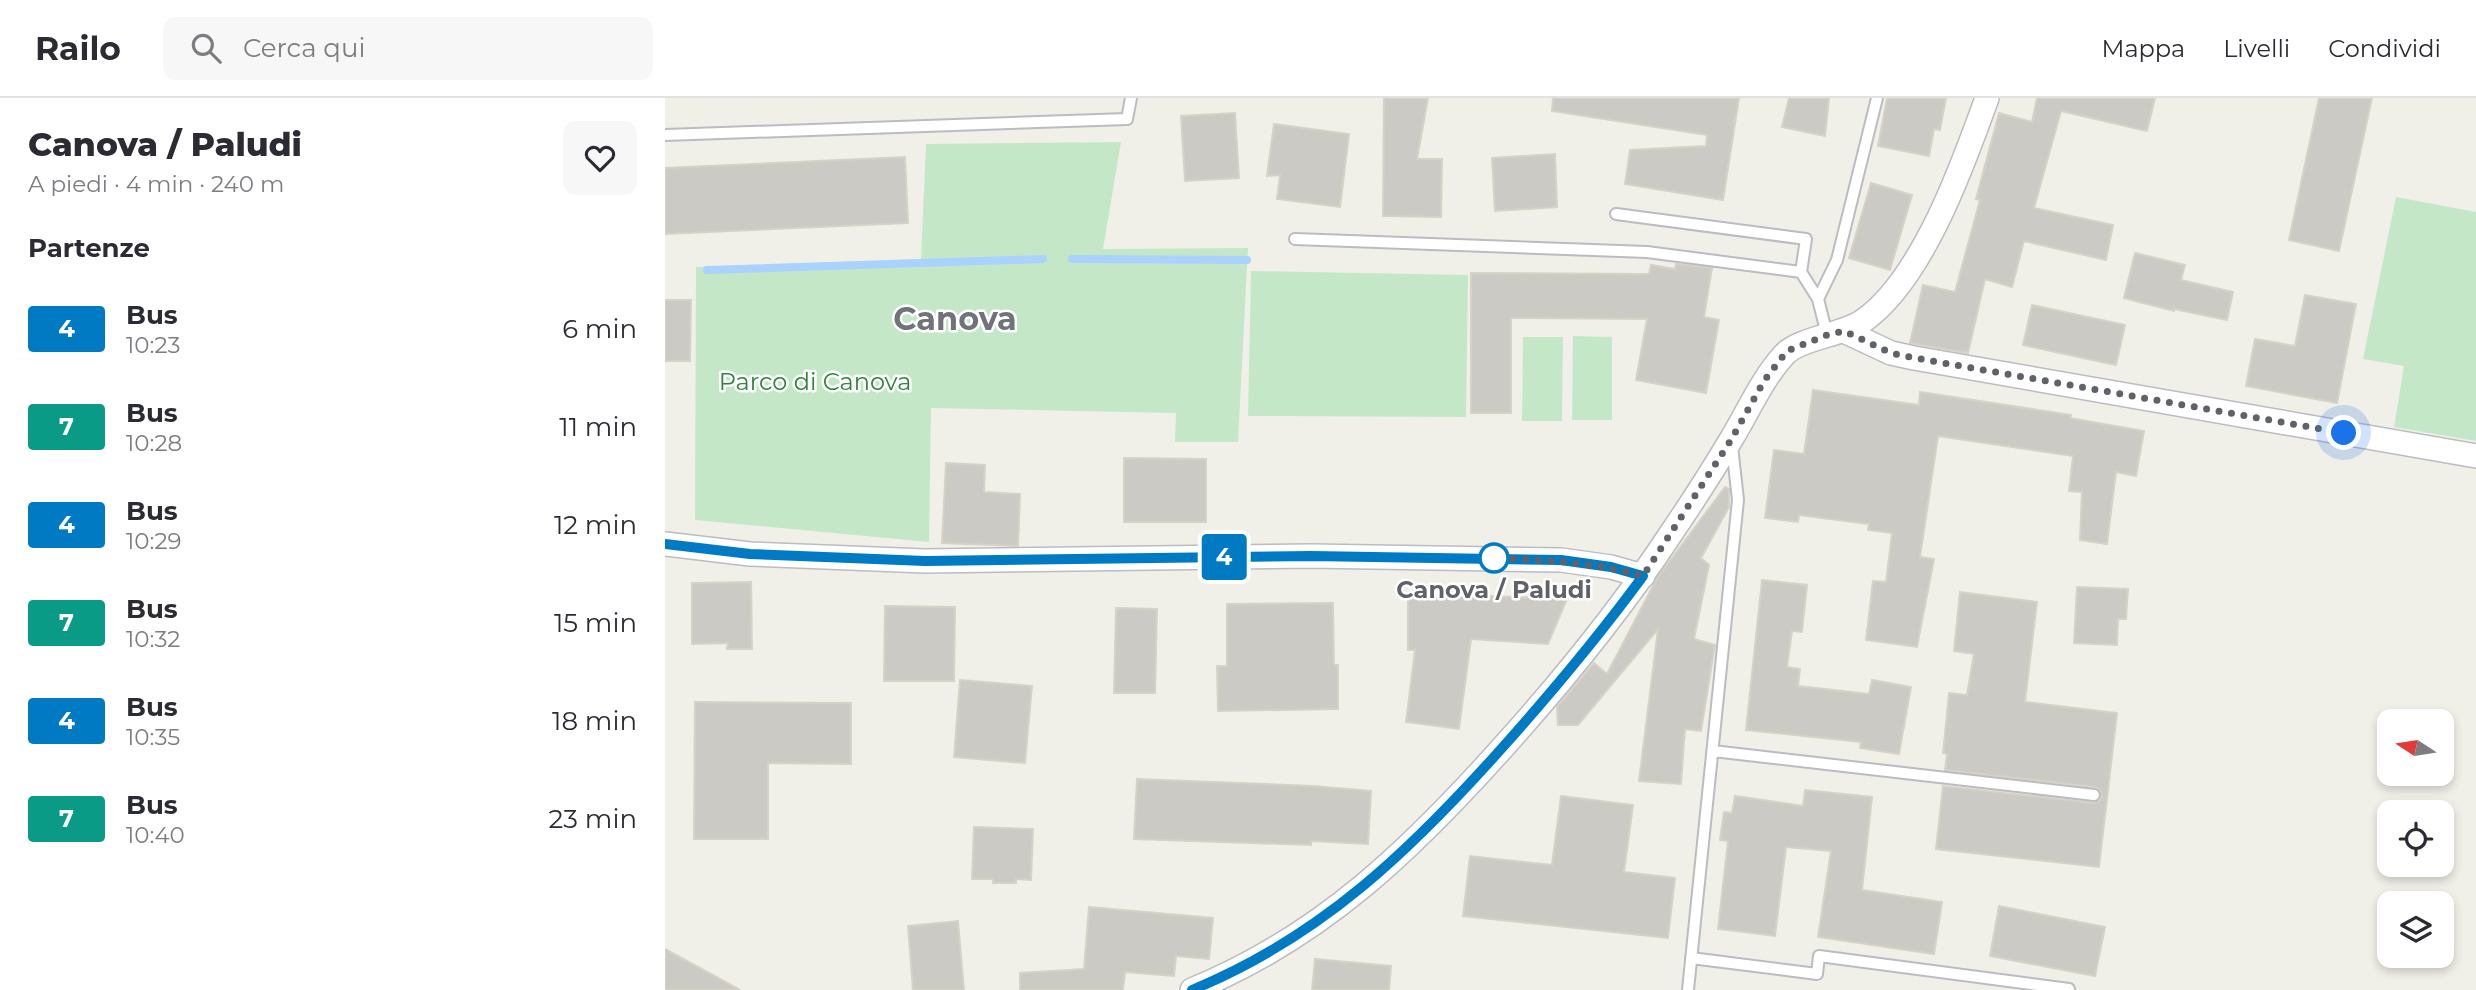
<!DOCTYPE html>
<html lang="it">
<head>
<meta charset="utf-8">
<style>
  :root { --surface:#fff; --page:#f7f7f7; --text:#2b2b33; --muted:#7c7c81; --line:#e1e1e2 }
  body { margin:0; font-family:Montserrat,sans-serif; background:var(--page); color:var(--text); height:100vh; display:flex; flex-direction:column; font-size:26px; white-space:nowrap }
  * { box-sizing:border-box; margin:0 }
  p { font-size:23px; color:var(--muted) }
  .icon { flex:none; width:38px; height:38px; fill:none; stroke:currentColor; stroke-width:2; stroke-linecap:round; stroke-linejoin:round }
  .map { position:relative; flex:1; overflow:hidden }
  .drawer { display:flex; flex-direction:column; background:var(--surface); width:665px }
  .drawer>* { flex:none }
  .badge { padding:0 14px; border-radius:5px; font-size:24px; line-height:46px }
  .needle { width:46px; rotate:282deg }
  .tools { position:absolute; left:1712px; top:611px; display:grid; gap:14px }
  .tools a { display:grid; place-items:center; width:77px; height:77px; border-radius:14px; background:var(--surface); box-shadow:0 4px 10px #0003; font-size:35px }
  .you { position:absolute; width:35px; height:35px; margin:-18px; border:5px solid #fff; border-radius:50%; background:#1a73e8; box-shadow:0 0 0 10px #1a73e833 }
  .map>.badge { position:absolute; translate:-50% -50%; box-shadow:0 0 0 4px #fff }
  h2 { padding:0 28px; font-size:26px; line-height:63px }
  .round { display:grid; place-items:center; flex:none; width:74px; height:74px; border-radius:14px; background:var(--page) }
  .headline { display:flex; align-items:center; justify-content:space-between; height:119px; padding:0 28px }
  h1 { font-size:33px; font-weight:800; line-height:52px }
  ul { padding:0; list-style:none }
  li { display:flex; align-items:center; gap:21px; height:98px; padding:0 28px }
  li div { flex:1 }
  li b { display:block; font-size:26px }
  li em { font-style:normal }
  li .badge { min-width:77px; font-weight:700; text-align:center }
  header { display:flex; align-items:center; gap:42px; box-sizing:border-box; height:98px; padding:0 35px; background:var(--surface); border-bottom:2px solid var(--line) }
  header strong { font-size:33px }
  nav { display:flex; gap:38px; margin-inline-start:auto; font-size:24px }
  .search { width:490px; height:63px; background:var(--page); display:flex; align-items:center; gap:18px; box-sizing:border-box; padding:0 24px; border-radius:14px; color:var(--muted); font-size:26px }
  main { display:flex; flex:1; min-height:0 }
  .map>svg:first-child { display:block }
  .green { fill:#c4e8c7 }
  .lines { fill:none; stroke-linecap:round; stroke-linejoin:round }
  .stream { stroke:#a9d2ff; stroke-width:8 }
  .building { fill:#cccac5; stroke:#d6d2c5; stroke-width:2 }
  .lane-casing { stroke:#babcc1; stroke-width:14 }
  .street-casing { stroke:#babcc1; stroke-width:26 }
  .lane { stroke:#fff; stroke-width:10 }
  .street { stroke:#fff; stroke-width:23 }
  .line-casing { stroke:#fff; stroke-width:16 }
  .line { stroke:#007bc3; stroke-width:10 }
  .walk { stroke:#5f6268; stroke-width:7; stroke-dasharray:0 12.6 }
  .stop-dot { fill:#fff; stroke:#007bc3; stroke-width:3.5 }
  .labels { text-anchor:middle; stroke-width:5; stroke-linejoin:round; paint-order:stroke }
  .park-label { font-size:24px; fill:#33823e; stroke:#fff }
  .stop-label { font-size:24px; font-weight:bold; fill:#5f6268; stroke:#fff }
  .district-label { font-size:32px; font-weight:bold; fill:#70747a; stroke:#fff }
</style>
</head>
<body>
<header>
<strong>Railo</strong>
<div class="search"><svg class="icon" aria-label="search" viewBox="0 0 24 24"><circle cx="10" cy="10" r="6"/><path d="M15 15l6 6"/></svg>Cerca qui</div>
<nav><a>Mappa</a><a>Livelli</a><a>Condividi</a></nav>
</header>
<main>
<section class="drawer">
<div class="headline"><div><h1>Canova / Paludi</h1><p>A piedi · 4 min · 240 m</p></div><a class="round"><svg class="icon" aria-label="heart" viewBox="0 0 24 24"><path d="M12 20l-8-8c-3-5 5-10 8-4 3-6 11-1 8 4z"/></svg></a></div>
<h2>Partenze</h2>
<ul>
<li><span class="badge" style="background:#007bc3;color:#fff">4</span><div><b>Bus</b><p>10:23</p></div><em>6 min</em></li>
<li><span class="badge" style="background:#0a9b86;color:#fff">7</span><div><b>Bus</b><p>10:28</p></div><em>11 min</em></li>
<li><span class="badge" style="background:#007bc3;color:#fff">4</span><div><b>Bus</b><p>10:29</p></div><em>12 min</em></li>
<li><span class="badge" style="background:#0a9b86;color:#fff">7</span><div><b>Bus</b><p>10:32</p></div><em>15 min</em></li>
<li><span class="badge" style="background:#007bc3;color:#fff">4</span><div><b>Bus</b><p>10:35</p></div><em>18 min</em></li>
<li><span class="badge" style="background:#0a9b86;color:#fff">7</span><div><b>Bus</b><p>10:40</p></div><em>23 min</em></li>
</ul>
</section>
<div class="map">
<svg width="1811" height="892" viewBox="0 0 1811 892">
  <rect width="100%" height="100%" fill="#f1f0e8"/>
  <path class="green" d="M 456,44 L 438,151 L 583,150 L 573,344 L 510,344 L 511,315 L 266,310 L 264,444 L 30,422 L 31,169 L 256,161 L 261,46 Z
    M 1731,99 L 1811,114 L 1811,343 L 1729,329 L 1739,268 L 1698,261 Z
    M 586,173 L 803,177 L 801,319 L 583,318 Z
    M 908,238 L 947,239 L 947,322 L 907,322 Z
    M 858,239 L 898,239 L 897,323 L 857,323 Z"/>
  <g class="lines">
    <path class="stream" d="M 407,161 L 582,162
      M 42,172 L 378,161"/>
  </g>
  <path class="building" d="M 719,0 L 763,0 L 752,61 L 777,61 L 776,119 L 718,118 Z
    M 888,0 L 1074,0 L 1058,102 L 960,86 L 965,52 L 1041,48 L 1042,37 L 887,13 Z
    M 1124,0 L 1164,0 L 1160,38 L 1117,29 Z
    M 1222,0 L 1281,0 L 1275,32 L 1269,31 L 1264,58 L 1213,48 Z
    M 1372,0 L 1490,0 L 1482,33 L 1396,13 L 1369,110 L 1448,127 L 1441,162 L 1359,143 L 1347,189 L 1320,181 L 1303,255 L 1245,245 L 1258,187 L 1290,194 L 1315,102 L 1311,101 L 1334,15 L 1367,24 Z
    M 1654,0 L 1707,0 L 1674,153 L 1624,142 Z
    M 570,15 L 574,80 L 520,83 L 516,18 Z
    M 609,26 L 684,36 L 675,109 L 612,101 L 615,77 L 602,78 Z
    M 890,56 L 892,109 L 830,113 L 827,60 Z
    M 240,59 L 243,125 L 0,136 L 0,70 Z
    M 1206,85 L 1247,97 L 1225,172 L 1184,160 Z
    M 1470,155 L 1520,167 L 1516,182 L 1568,194 L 1562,222 L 1509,211 L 1509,213 L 1459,200 Z
    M 1011,166 L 1047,170 L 1039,219 L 1054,222 L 1041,295 L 971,282 L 982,221 L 846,220 L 846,315 L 806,315 L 806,175 L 984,176 L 986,167 L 1010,171 Z
    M 1640,197 L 1691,206 L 1672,305 L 1581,288 L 1590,241 L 1630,248 Z
    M 0,202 L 26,202 L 25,263 L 0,263 Z
    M 1367,207 L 1460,227 L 1451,267 L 1358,247 Z
    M 1148,292 L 1254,307 L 1255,294 L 1406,317 L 1405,320 L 1479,333 L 1471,378 L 1451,374 L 1442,446 L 1415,442 L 1417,394 L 1404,393 L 1408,358 L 1273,338 L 1255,459 L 1269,461 L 1252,549 L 1201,542 L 1208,483 L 1221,484 L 1227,435 L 1203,432 L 1204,426 L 1134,417 L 1133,424 L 1100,420 L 1109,352 L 1139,356 Z
    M 459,360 L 541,361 L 541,424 L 459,424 Z
    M 281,365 L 320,367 L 319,394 L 355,396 L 353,448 L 277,445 Z
    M 1060,389 L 1064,391 L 1064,409 L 1036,460 L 1044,467 L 1029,541 L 1050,547 L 1036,633 L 1020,631 L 1016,686 L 974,683 L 993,531 L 913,627 L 893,627 L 892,609 L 929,565 L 942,576 L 992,480 Z
    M 1097,482 L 1142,487 L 1137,534 L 1127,533 L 1122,569 L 1135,571 L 1133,588 L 1204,596 L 1207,582 L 1246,589 L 1234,656 L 1195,650 L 1196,644 L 1081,632 Z
    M 86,484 L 87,551 L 62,551 L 63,545 L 27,546 L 27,485 Z
    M 1412,489 L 1463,491 L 1461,521 L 1453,521 L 1452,547 L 1409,545 Z
    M 1295,494 L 1372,504 L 1360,604 L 1452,615 L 1434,769 L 1271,751 L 1278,688 L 1428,705 L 1435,702 L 1437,697 L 1434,691 L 1430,689 L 1280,672 L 1282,656 L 1278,655 L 1284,595 L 1302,597 L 1309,556 L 1289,553 Z
    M 826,498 L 902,501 L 883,546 L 806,541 L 794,631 L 741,624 L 750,552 L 743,552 L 743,499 Z
    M 668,505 L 669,567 L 673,567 L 673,611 L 553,613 L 552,568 L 562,568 L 562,506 Z
    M 220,508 L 290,509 L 289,583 L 219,583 Z
    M 451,510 L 492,511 L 490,595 L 449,595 Z
    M 295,582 L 367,588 L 360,665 L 289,659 Z
    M 30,604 L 186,605 L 186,666 L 103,665 L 103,741 L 29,741 Z
    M 472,681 L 648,688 L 706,693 L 703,746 L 646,743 L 646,747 L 469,741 Z
    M 1140,692 L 1207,699 L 1197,792 L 1277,804 L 1269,856 L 1153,839 L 1166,753 L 1121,749 L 1110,838 L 1053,831 L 1063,743 L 1055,742 L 1059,714 L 1067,715 L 1070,698 L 1138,708 Z
    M 896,698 L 968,707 L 959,774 L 1010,780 L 1003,840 L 798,818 L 805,758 L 887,767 Z
    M 309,729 L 368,731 L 366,782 L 351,781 L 351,785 L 328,785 L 328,781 L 307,781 Z
    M 1334,808 L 1440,829 L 1430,878 L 1325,858 Z
    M 424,809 L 548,820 L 544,861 L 511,858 L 509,878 L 460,874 L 458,892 L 355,892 L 355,875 L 419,871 Z
    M 293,823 L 299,892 L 248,892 L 243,828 Z
    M 0,851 L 75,892 L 0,892 Z
    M 650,861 L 726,868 L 724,892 L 647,892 Z"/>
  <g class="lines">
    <g class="lane-casing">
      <path id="lane" d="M 0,37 L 462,21 L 466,0
        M 951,116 L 1141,141 L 1136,174
        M 630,141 L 982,154 L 1136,174 L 1153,201 L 1162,237
        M 1153,201 L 1172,162 L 1212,0
        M 1048,653 L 1429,697
        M 1026,860 L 1152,876 L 1154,858 L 1404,891
        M 1023,892 L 1073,402 L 1067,348"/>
    </g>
    <g class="street-casing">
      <path id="street" d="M 1179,233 L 1226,255 L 1249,260 L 1811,358
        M 0,446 L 85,456 L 260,463 L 646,458 L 896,462 L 946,469 L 978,478
        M 527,892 C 657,839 748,750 840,647 C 901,579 957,510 1007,434 C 1028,403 1048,372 1067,340 C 1084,312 1097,281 1119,257 C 1134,240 1178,237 1198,223 C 1257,182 1298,67 1322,0"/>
    </g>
    <use href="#lane" class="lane"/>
    <use href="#street" class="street"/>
  </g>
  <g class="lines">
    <g class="line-casing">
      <path id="line" d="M 0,446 L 85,456 L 260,463 L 646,458 L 896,462 L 946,469 L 978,478 C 934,538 887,594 837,650 C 746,752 656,839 527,892"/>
    </g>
    <use href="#line" class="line"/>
    <path class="walk" d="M 829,460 L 826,460 C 878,462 927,464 978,478 L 1066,342 L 1099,283 L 1122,253 L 1162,237 L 1179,233 L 1226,255 L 1250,260 L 1679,335"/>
  </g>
  <circle class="stop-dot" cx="829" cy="460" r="14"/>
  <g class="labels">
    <g class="park-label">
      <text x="150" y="292">Parco di Canova</text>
    </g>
    <g class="stop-label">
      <text x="829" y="500">Canova / Paludi</text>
    </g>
    <g class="district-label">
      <text x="290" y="232">Canova</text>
    </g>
  </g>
</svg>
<div class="tools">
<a><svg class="needle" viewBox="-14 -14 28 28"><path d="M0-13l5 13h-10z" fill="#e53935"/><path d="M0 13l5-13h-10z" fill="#7c7c81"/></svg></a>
<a><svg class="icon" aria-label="locate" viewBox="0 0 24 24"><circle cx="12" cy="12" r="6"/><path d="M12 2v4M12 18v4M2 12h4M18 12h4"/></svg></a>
<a><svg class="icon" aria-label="layers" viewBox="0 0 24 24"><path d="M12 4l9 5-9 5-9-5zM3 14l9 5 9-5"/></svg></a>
</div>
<div class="you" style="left:1679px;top:335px"></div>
<b class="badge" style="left:559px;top:459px;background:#007bc3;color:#fff">4</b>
</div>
</main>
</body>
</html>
